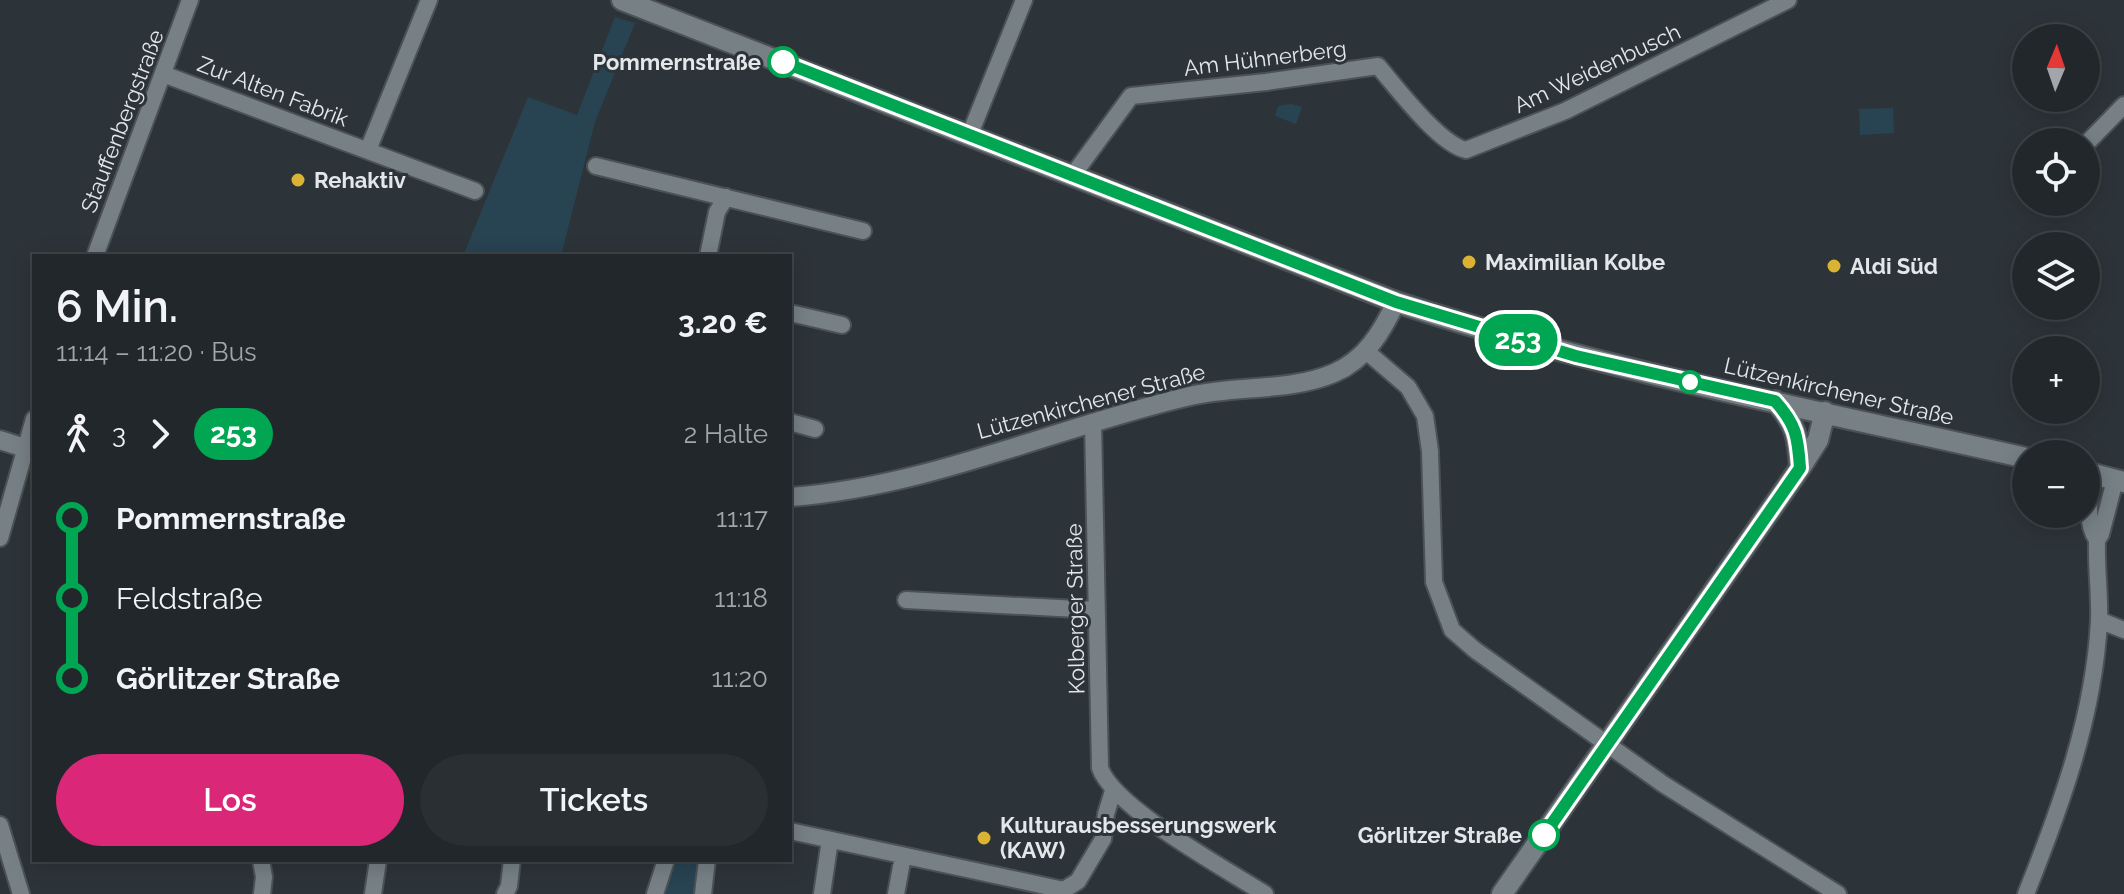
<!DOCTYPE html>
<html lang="de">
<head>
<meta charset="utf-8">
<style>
  :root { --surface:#22272b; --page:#2a2f33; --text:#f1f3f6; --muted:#a2a5a9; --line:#3f4447; --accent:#db2777 }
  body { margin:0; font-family:Raleway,sans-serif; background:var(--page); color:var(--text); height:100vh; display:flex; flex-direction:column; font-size:30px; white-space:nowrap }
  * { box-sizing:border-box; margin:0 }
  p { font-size:26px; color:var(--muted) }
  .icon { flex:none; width:44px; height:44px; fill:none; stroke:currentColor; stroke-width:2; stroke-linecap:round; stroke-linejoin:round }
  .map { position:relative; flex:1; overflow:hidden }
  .side { position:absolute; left:32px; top:254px; width:760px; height:608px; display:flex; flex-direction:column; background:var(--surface); border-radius:0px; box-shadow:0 4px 20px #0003,0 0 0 2px var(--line) }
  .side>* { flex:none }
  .badge { padding:0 16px; border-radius:26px; font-size:28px; line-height:52px }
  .needle { width:52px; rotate:2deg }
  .controls { position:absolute; left:2012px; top:24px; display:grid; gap:16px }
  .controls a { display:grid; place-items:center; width:88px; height:88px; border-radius:50%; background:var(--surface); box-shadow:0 4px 20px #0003,0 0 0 2px var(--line); font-size:40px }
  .map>.badge { position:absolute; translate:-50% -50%; box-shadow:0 0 0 4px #fff }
  .legs { display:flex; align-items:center; gap:12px; height:88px; padding:0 24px; font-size:26px }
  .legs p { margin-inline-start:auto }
  .summary { display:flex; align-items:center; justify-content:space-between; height:136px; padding:0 24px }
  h1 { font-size:44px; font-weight:600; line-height:60px }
  .button { display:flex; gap:16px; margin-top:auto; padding:16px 24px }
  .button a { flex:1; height:92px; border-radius:48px; background:var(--accent); color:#fff; font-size:32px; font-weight:600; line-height:92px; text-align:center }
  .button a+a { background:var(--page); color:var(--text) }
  ul { padding:0 24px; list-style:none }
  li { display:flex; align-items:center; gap:28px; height:80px; font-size:30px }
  li i { display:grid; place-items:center; width:12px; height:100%; margin:0 10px; background:currentColor }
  li i::after { content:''; width:20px; height:20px; margin:-10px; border:6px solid; border-radius:50%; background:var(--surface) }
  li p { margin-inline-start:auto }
  li:first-child i { background:linear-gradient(#0000 50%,currentColor 0) }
  li:last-child i { background:linear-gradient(currentColor 50%,#0000 0) }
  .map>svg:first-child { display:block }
  .green { fill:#284352 }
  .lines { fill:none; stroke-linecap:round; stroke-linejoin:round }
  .minor-casing { stroke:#4b5155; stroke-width:20 }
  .tertiary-casing { stroke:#4b5155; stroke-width:22 }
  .secondary-casing { stroke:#4b5155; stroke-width:24 }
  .minor { stroke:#778085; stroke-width:16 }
  .tertiary { stroke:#778085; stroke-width:18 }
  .secondary { stroke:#778085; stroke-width:20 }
  .line-1-casing { stroke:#fff; stroke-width:18 }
  .line-1 { stroke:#00a651; stroke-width:12 }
  .stop-1-dot { fill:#fff; stroke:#00a651; stroke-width:4 }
  .poi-dot { fill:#dab333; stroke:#2d3439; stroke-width:3 }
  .labels { text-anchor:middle; stroke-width:6; stroke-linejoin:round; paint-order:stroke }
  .street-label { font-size:22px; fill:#e3e7ea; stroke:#2d3439 }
  .stop-label { font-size:22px; font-weight:bold; fill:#e3e7ea; stroke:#2d3439; text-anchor:end }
  .poi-label { font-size:22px; font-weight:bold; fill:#e3e7ea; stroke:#2d3439; text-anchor:start }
</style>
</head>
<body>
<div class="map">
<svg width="2124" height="894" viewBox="0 0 2124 894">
  <rect width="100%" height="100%" fill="#2d3439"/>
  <path class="green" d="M 615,17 L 635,23 L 595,122 L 561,256 L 463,256 L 528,97 L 577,115 Z
    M 1291,104 L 1302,107 L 1296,124 L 1275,116 L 1278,106 Z
    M 1893,108 L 1894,133 L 1860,135 L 1859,109 Z
    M 672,860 L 700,860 L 696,894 L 661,894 Z"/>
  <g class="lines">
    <g class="minor-casing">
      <path id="minor" d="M 163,74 L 475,191
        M 970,134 L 1024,0
        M 2086,144 L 2124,105
        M 368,150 L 429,0
        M 596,166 L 863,231
        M 1073,175 L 1131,96 L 1266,82 L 1378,66 C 1397,88 1439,144 1466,150 L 1565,111 L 1788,0
        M 95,256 L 190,0
        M 708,256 L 717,212 L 726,197
        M 790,313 L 842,325
        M 1366,351 L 1408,387 L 1425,416 L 1430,451 L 1434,582 L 1452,630 L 1475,650 L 1663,784 L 1838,894
        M 790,422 L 815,429
        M 1093,422 L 1100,768 C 1114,808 1226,869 1265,894
        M 2092,474 C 2089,493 2085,523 2097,540
        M 0,538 L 34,419
        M 906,600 L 1096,610
        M 2099,620 L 2124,630
        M 0,825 L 21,894
        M 790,831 L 1064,890 L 1078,881 L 1103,839 L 1106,814 L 1113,791
        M 261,860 L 264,877 L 262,894
        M 373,894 L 378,860
        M 505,894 L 509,886 L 512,860
        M 655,894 L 666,860
        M 703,894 L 707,860
        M 822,894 L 830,840
        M 896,894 L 903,856
        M 2026,894 C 2061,806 2094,716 2099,621 C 2100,594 2096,567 2097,540 L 2101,534 L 2115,480"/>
    </g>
    <g class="tertiary-casing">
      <path id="tertiary" d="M 0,440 L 34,451
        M 790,497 C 928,487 1056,427 1190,396 C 1236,385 1290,392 1334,373 C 1365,360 1382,332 1396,302"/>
    </g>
    <g class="secondary-casing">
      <path id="secondary" d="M 622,0 L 1396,302 C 1602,370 1815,410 2026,458
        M 1775,401 C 1796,424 1798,437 1800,468
        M 2086,472 L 2124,482
        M 1502,894 L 1800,468 L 1818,440 L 1825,412"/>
    </g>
    <use href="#minor" class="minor"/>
    <use href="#tertiary" class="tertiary"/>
    <use href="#secondary" class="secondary"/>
  </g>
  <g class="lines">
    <g class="line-1-casing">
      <path id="line-1" d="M 783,62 L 1396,302 L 1576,356 L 1775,401 C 1796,424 1798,437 1800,468 L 1544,835"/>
    </g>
    <use href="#line-1" class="line-1"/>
  </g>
  <g class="stop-1-dot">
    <circle cx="783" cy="62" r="14"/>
    <circle cx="1690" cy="382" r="10"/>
    <circle cx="1544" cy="835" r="14"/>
  </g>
  <g class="poi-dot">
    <circle cx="298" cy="180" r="8"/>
    <circle cx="1469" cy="262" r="8"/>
    <circle cx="1834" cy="266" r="8"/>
    <circle cx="984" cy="838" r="8"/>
  </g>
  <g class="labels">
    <g class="street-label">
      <text transform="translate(1265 58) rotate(-7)" y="8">Am Hühnerberg</text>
      <text transform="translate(1597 68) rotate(-25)" y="8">Am Weidenbusch</text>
      <text transform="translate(273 91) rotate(21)" y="8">Zur Alten Fabrik</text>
      <text transform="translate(122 121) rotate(-69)" y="8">Stauffenbergstraße</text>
      <text transform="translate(1839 391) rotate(13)" y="8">Lützenkirchener Straße</text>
      <text transform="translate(1091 401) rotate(-15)" y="8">Lützenkirchener Straße</text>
      <text transform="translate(1075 609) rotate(-91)" y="8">Kolberger Straße</text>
    </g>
    <g class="stop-label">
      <text x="761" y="70">Pommernstraße</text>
      <text x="1522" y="843">Görlitzer Straße</text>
    </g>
    <g class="poi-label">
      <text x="314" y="188">Rehaktiv</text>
      <text x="1485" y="270">Maximilian Kolbe</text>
      <text x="1850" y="274">Aldi Süd</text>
      <text x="1000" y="833">Kulturausbesserungswerk<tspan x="1000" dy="25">(KAW)</tspan></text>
    </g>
  </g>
</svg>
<div class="controls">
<a><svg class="needle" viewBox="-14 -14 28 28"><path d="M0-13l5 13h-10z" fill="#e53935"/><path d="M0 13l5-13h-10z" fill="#a2a5a9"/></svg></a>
<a><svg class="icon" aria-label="locate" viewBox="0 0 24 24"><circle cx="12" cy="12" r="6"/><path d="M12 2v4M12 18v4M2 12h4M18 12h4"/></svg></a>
<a><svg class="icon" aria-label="layers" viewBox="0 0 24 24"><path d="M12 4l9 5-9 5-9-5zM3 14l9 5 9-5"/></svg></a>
<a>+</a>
<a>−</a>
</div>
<b class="badge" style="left:1518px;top:340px;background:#00a651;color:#fff">253</b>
<section class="side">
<div class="summary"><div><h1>6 Min.</h1><p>11:14 – 11:20 · Bus</p></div><b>3.20 €</b></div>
<div class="legs"><svg class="icon" aria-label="walk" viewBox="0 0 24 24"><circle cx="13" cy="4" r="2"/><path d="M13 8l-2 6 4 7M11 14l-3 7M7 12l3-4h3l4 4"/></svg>3<svg class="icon" aria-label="forward" viewBox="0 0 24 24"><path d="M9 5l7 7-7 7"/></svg><b class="badge" style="background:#00a651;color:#fff">253</b><p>2 Halte</p></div>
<ul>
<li><i style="color:#00a651"></i><b>Pommernstraße</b><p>11:17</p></li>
<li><i style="color:#00a651"></i><span>Feldstraße</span><p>11:18</p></li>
<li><i style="color:#00a651"></i><b>Görlitzer Straße</b><p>11:20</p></li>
</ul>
<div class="button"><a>Los</a><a>Tickets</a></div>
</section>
</div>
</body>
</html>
